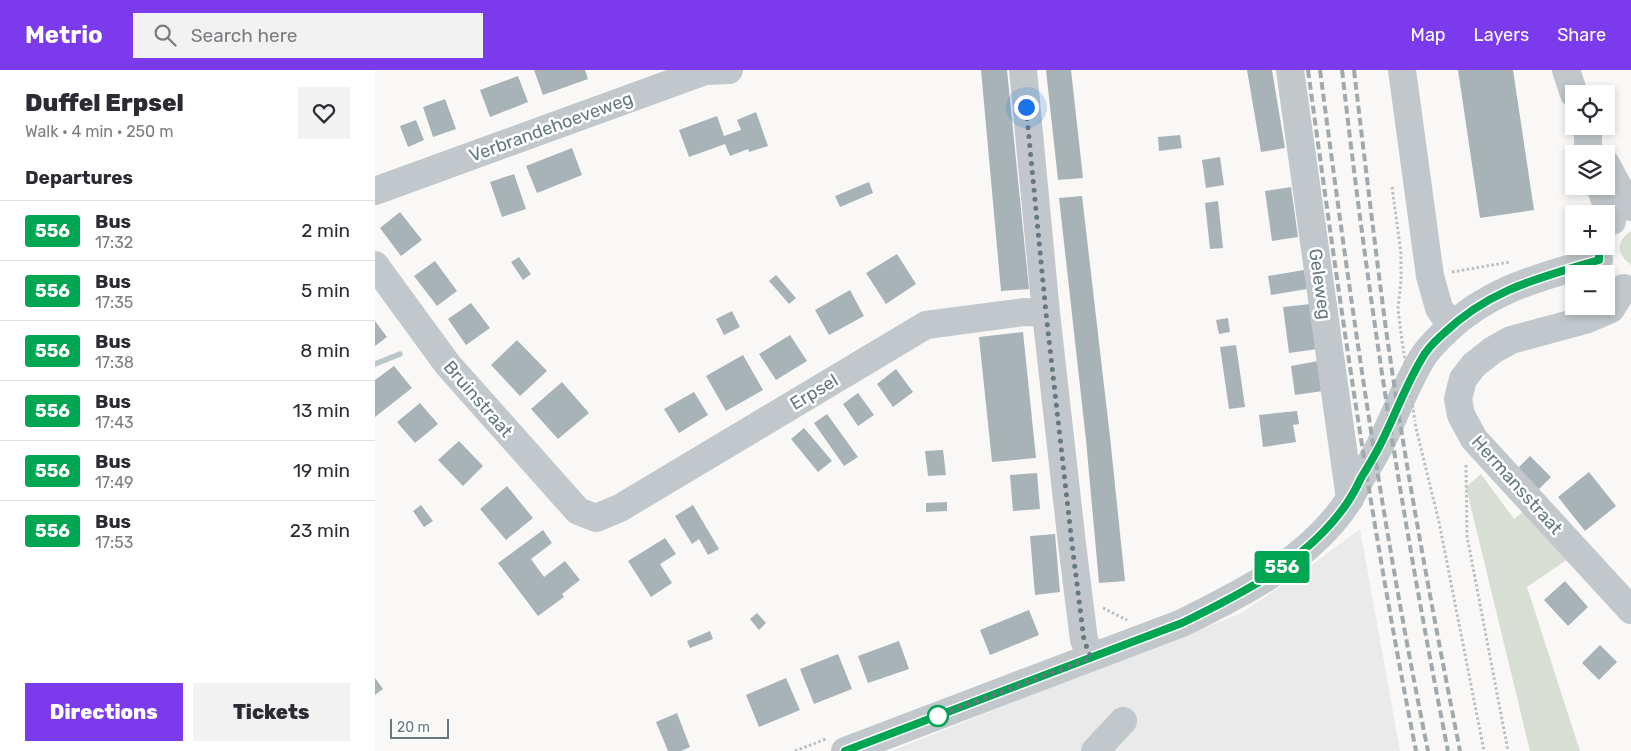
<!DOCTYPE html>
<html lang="en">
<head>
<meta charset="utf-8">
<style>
  :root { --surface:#fff; --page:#f2f2f3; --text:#2b2b33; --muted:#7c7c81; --line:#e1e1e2; --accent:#7c3aed }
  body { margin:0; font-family:Rubik,sans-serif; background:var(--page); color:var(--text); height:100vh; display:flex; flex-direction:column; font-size:19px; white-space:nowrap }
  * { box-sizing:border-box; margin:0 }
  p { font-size:16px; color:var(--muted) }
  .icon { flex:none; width:28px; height:28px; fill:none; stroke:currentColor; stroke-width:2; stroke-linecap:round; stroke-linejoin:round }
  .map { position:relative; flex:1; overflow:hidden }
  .sheet { display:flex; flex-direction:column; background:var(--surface); width:375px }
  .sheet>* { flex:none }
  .badge { padding:0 10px; border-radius:4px; font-size:18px; line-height:32px }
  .tools { position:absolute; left:1190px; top:15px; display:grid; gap:10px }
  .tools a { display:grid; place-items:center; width:50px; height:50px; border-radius:0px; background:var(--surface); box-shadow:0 2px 8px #0003; font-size:25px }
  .scale { position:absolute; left:15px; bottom:12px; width:59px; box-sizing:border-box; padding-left:5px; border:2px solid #637881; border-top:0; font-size:14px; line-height:18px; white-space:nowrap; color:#637881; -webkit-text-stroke:4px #fff; paint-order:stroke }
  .you { position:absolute; width:25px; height:25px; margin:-12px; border:4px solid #fff; border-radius:50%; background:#1a73e8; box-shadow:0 0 0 8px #1a73e833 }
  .map>.badge { position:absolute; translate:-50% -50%; box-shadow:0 0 0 2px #fff }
  h2 { padding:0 25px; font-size:19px; line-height:45px }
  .round { display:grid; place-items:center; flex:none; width:52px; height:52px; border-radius:0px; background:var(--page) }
  .summary { display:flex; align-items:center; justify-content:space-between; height:85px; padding:0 25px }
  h1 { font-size:24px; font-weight:800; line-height:38px }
  .primary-button { display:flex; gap:10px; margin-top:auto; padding:10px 25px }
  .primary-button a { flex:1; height:58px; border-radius:0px; background:var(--accent); color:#fff; font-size:20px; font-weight:800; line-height:58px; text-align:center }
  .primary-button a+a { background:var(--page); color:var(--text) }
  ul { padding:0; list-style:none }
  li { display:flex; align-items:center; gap:15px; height:60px; padding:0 25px; border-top:1px solid var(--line) }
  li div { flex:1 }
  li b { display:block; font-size:19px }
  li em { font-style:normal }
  li .badge { min-width:55px; font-weight:700; text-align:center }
  header { display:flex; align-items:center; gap:30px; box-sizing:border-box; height:70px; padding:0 25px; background:var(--accent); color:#fff }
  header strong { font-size:24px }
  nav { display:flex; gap:28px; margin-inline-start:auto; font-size:18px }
  .search { width:350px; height:45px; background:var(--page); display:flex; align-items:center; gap:12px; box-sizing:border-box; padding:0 18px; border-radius:0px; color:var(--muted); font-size:19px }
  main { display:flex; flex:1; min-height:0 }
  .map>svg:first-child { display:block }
  .built { fill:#e9eae9 }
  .green { fill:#d9ded5 }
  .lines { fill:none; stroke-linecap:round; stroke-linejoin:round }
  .stream { stroke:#b9c7ca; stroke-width:5.5 }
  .building { fill:#a8b3b7 }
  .path { stroke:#bbbfc1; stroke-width:3; stroke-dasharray:2.5 2.5; stroke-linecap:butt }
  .minor { stroke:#c1c7ca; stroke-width:28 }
  .rail { stroke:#a0aaae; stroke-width:4; stroke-dasharray:8 4; stroke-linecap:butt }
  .path-bridge { stroke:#bbbfc1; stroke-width:3; stroke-dasharray:2.5 2.5; stroke-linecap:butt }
  .line-casing { stroke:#fff; stroke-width:11 }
  .line { stroke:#00a651; stroke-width:8 }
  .walk { stroke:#637881; stroke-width:5; stroke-dasharray:0 9 }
  .stop-dot { fill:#fff; stroke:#00a651; stroke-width:2.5 }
  .labels { text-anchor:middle; stroke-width:5; stroke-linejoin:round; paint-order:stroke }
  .street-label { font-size:18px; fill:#637881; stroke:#fff }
</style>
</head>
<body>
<header>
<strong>Metrio</strong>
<div class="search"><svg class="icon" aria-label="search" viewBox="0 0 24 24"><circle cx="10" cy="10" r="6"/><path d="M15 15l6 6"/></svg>Search here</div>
<nav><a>Map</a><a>Layers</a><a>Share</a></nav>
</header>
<main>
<section class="sheet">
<div class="summary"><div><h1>Duffel Erpsel</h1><p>Walk · 4 min · 250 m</p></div><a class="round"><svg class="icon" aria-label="heart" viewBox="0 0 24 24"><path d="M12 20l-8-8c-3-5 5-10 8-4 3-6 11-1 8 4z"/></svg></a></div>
<h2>Departures</h2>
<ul>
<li><span class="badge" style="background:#00a651;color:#fff">556</span><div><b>Bus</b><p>17:32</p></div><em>2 min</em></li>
<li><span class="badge" style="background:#00a651;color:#fff">556</span><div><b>Bus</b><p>17:35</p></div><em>5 min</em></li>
<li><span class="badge" style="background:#00a651;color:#fff">556</span><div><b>Bus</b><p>17:38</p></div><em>8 min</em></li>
<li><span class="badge" style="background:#00a651;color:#fff">556</span><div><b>Bus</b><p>17:43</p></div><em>13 min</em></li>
<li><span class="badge" style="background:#00a651;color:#fff">556</span><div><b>Bus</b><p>17:49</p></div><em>19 min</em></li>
<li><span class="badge" style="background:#00a651;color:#fff">556</span><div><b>Bus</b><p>17:53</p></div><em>23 min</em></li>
</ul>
<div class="primary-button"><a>Directions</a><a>Tickets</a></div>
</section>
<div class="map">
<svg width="1256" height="681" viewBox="0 0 1256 681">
  <rect width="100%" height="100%" fill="#f9f8f6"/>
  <path class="built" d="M 985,459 L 1025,681 L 516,681 L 707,605 L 865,544 L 934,497 Z"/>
  <path class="green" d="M 1256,161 L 1256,195 C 1242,184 1240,172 1256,161 Z
    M 1106,404 L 1139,449 L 1151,439 L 1193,489 L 1152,517 L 1205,681 L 1155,681 L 1091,417 Z"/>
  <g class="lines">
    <path class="stream" d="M 0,294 L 25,284"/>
  </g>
  <path class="building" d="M 159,0 L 210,0 L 213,9 L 168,25 Z
    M 606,0 L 632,0 L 654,219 L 626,221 Z
    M 671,0 L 696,0 L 708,108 L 683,110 Z
    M 872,0 L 897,0 L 910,78 L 886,82 Z
    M 1083,0 L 1138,0 L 1159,140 L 1105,148 Z
    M 143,6 L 153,32 L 115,47 L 105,20 Z
    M 70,29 L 81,59 L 58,67 L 48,37 Z
    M 381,42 L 393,76 L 374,82 L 373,79 L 355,86 L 350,74 L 314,87 L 304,60 L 342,46 L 349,66 L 366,60 L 362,50 Z
    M 41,50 L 49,70 L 33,77 L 25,56 Z
    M 805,65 L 807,78 L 784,81 L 783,67 Z
    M 197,78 L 207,105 L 162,123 L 151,96 Z
    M 845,87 L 849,115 L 831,118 L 827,90 Z
    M 139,104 L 151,139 L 127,147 L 115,112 Z
    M 494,112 L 498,123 L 465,137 L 460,126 Z
    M 916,117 L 923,167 L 897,171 L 890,121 Z
    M 707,126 L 735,367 L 750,511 L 724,513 L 711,370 L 684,128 Z
    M 843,131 L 848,178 L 835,179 L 830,133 Z
    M 25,142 L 47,170 L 26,186 L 5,158 Z
    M 522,184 L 541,214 L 511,234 L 491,203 Z
    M 144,187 L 156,204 L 148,210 L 136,192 Z
    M 60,191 L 82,221 L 62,236 L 39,206 Z
    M 929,200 L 932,219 L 896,225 L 893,206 Z
    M 401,205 L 421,228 L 414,234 L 394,211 Z
    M 475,220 L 489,246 L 454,265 L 440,240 Z
    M 96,233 L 115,258 L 91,275 L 73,249 Z
    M 936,234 L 942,279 L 914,283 L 908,237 Z
    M 357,241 L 365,257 L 349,265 L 341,249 Z
    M 853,248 L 855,262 L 844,264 L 841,250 Z
    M 0,251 L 12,267 L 0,276 Z
    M 648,262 L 661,388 L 617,392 L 604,267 Z
    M 415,265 L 432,291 L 401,310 L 384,284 Z
    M 142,270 L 172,301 L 145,326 L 116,295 Z
    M 861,275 L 870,337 L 854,339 L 845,277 Z
    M 368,285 L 388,320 L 351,341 L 331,306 Z
    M 943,291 L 948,321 L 920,325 L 916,296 Z
    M 19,296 L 37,318 L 0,347 L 0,310 Z
    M 521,299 L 538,322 L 518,337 L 502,314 Z
    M 187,312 L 214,343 L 183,369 L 156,339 Z
    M 319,322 L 333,345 L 304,363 L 289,339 Z
    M 483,323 L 499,345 L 483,356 L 468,334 Z
    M 45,333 L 63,354 L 40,373 L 22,352 Z
    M 922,341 L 924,354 L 918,355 L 921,372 L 888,377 L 884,345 Z
    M 452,344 L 483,387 L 469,396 L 439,353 Z
    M 429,358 L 457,391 L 443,402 L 416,369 Z
    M 84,371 L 108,396 L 88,416 L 63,390 Z
    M 568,380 L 571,405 L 553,406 L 550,381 Z
    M 1155,386 L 1176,407 L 1162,421 L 1141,400 Z
    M 1214,402 L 1241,436 L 1210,461 L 1183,427 Z
    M 662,403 L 665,439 L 638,441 L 635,405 Z
    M 132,416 L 158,448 L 131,470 L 105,439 Z
    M 572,432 L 572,441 L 551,442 L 551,433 Z
    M 46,435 L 58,451 L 49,457 L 38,441 Z
    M 318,435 L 344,479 L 333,485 L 324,469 L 317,474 L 300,446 Z
    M 168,460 L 177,473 L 156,489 L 169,507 L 190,491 L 205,510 L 187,524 L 189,527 L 163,546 L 123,493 Z
    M 680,464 L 685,522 L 660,525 L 655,466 Z
    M 290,468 L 301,484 L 285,494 L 297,513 L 276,527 L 253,491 Z
    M 1190,511 L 1213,537 L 1193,556 L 1169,530 Z
    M 654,540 L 664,565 L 615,585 L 605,560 Z
    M 382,543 L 391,553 L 384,560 L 375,549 Z
    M 335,561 L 338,569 L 315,578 L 312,571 Z
    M 524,571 L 534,599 L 493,613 L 483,586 Z
    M 1225,575 L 1242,592 L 1224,610 L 1207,593 Z
    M 463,584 L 477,619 L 439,634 L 425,599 Z
    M 0,608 L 8,619 L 0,625 Z
    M 411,608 L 425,640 L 384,657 L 371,625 Z
    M 302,643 L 315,677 L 306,681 L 293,681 L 281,652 Z"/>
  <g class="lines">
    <path class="path" d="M 1017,117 L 1026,183 L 1026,211 L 1023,239 L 1027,271
      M 1077,202 L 1135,192
      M 1040,354 L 1064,452 L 1109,681
      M 1091,395 L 1092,466 L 1133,681
      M 728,538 L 752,550
      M 420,681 L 451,669"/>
    <path class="minor" d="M 648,0 L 671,243 L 697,474 L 709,570 L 716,587
      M 915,0 L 975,429
      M 1027,0 L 1055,206 L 1064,238 L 1076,256
      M 1191,0 L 1199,24
      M 1210,56 L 1213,65 L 1213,84
      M 1231,94 L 1244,118 L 1256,137
      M 1225,116 L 1237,151
      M 0,121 L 330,1 L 354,0
      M 0,195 L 73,295 L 203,441 L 221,448 L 245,438 L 551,255 L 649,242 L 671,243
      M 1249,218 L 1236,239 L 1210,250 L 1136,270 L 1118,280 L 1099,295 L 1088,309 L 1083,329 L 1086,345 L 1099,369 L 1256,540
      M 470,681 L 807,553 C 864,525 924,495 964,444 C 973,433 979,421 986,408 C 994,395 1002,382 1008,369 C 1021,343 1031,315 1046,290 C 1052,279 1062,270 1071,261 C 1116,218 1166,207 1224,190
      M 720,681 L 748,651"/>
    <path class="rail" d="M 933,0 C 964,228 996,455 1041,681
      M 945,0 C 975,228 1007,456 1053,681
      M 967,0 C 993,229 1028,455 1073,681
      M 979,0 C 989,84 999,168 1010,252 C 1030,396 1057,539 1085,681"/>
    <path class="path-bridge" d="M 1027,271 L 1040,351"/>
  </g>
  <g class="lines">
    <g class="line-casing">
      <path id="line" d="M 470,681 L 807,553 C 864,525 924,495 964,444 C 973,433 980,421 986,408 C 994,395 1002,382 1008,369 C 1021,343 1031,315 1046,290 C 1051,280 1060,271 1068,264 C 1115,219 1164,208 1224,190 L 1224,176"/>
    </g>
    <use href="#line" class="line"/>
    <path class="walk" d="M 563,646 L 557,648 L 716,588 L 709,570 L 697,474 L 671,243 L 651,37"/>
  </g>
  <circle class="stop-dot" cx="563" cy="646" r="10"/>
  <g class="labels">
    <g class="street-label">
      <text transform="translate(176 57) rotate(-20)" y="6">Verbrandehoeveweg</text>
      <text transform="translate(945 214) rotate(82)" y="6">Geleweg</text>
      <text transform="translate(439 322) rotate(-31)" y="6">Erpsel</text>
      <text transform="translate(103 329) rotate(49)" y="6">Bruinstraat</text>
      <text transform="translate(1142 415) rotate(48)" y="6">Hermansstraat</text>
    </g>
  </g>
</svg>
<div class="tools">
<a><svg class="icon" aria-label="locate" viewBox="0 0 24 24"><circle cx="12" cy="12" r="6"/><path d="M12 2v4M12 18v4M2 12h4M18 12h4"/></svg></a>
<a><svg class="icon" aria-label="layers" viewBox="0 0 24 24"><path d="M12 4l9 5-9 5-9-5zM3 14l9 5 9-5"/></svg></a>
<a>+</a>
<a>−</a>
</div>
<div class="scale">20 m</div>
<div class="you" style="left:651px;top:37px"></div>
<b class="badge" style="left:907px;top:497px;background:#00a651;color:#fff">556</b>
</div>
</main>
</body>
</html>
